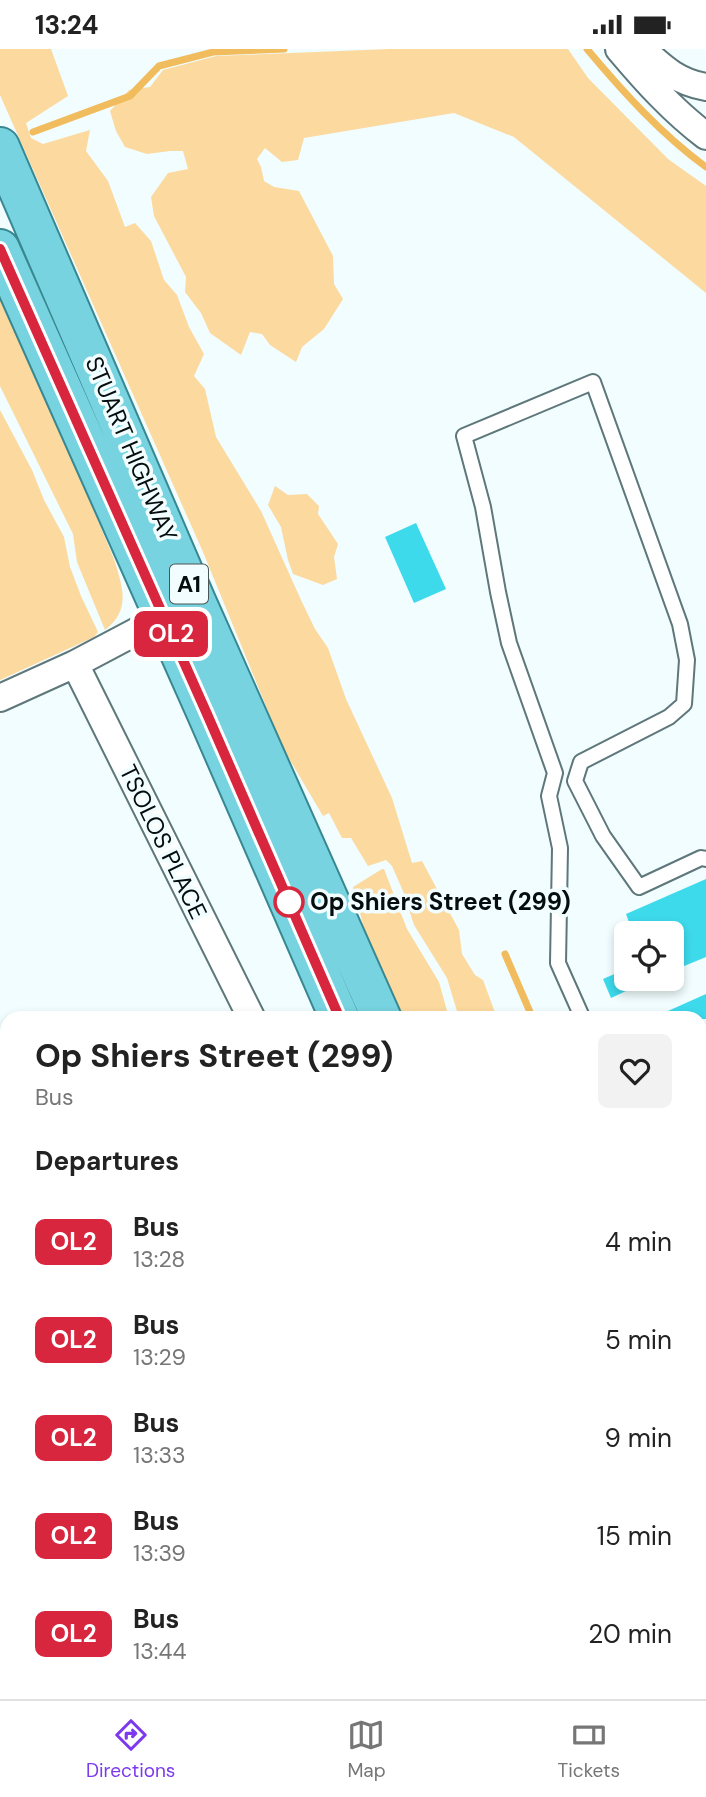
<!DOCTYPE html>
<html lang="en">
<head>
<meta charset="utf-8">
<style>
  :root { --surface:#fff; --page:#f2f2f2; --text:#222; --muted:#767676; --line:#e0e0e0; --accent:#7c3aed }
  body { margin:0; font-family:"DM Sans",sans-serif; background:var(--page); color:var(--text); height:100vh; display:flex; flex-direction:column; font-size:26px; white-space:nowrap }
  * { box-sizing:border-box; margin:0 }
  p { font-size:23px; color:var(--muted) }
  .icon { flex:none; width:38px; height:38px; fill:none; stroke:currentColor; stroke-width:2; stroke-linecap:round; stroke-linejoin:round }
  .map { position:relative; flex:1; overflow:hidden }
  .details { position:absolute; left:0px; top:962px; width:707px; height:688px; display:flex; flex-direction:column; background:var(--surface); border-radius:21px 21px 0 0; box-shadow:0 4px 10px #0003 }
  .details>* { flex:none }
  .badge { padding:0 14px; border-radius:10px; font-size:24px; line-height:46px }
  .controls { position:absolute; left:614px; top:872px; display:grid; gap:14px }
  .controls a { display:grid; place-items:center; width:70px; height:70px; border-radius:10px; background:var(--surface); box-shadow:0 4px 10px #0003; font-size:35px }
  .map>.badge { position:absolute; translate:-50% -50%; box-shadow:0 0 0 4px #fff }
  h2 { padding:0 35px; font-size:26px; line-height:63px }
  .round { display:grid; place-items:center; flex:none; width:74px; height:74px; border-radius:10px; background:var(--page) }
  .summary { display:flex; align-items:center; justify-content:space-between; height:119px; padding:0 35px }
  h1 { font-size:33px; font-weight:700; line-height:52px }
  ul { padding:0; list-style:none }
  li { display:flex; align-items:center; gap:21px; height:98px; padding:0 35px }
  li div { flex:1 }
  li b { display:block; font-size:26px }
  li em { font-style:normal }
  li .badge { min-width:77px; font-weight:700; text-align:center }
  .status { display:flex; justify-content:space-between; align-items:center; height:49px; padding:0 35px; background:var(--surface); direction:ltr }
  .status svg { height:19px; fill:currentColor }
  .menu { display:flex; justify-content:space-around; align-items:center; height:98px; border-top:2px solid var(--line); background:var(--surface); font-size:19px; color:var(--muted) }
  .menu a { display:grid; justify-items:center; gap:4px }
  .menu .current { color:var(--accent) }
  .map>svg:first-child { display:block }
  .green { fill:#fcd99e }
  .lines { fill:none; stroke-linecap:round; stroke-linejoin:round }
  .stream { stroke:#f1bc5e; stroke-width:7 }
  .building { fill:#3ddaec }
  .service-casing { stroke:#5e777b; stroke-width:18 }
  .minor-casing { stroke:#5e777b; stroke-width:30 }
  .trunk-casing { stroke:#388791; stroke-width:42 }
  .service { stroke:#fff; stroke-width:14 }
  .minor { stroke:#fff; stroke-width:26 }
  .trunk { stroke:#76d3df; stroke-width:38 }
  .line-casing { stroke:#fff; stroke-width:16 }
  .line { stroke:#d7263d; stroke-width:10 }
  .stop-dot { fill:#fff; stroke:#d7263d; stroke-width:3.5 }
  .labels { text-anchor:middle; stroke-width:7; stroke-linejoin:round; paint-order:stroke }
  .shield { fill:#f1fdfe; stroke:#4c5556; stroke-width:2 }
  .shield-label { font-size:23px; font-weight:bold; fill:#050d0e }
  .street-label { font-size:24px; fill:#050d0e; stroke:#f1fdfe }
  .stop-label { font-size:24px; font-weight:bold; fill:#050d0e; stroke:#f1fdfe; text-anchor:start }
</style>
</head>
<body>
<div class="status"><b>13:24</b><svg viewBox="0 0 49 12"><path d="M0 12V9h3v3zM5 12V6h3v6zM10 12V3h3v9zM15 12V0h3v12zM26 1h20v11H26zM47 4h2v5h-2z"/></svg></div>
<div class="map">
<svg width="706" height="1650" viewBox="0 0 706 1650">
  <rect width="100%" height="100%" fill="#f1fdfe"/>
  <path class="green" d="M 0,0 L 51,0 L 68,47 L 26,74 L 31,89 L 43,95 L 90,81 L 86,102 L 108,132 L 125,178 L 135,174 L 151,192 L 164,231 L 177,246 L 189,278 L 204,305 L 194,327 L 205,340 L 216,388 L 261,462 L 301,551 L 315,580 L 328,599 L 346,650 L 392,749 L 412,814 L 422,812 L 459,881 L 462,905 L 475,926 L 483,931 L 497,969 L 459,969 L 447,929 L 414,876 L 403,842 L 392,817 L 386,811 L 368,817 L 351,789 L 342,789 L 329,764 L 323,767 L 284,701 L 203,503 L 0,46 Z
    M 390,0 L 568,0 L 588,29 L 668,110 L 706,137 L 706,244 L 514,88 L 454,64 L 304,89 L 298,111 L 282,113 L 265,99 L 257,110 L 261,118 L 264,132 L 274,138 L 299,142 L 333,207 L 334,235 L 343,250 L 324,280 L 302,298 L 296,313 L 270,296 L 262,285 L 250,283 L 241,306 L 210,284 L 201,264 L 185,243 L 186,228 L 154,167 L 151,148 L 168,124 L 188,120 L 183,102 L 170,102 L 147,105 L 125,98 L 116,82 L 110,62 L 129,41 L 150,38 L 163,21 L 216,7 Z
    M 0,238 L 114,510 C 122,537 132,560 105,581 L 77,513 L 73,485 L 0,337 Z
    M 0,361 L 32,421 L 44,451 L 64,488 L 70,518 L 81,547 L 98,583 L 94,588 L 0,631 Z
    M 275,437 L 288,446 L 307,445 L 319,457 L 318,465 L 338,495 L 334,508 L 337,530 L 323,536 L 293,525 L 288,511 L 281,478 L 268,456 Z
    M 382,820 L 384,820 L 407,880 L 439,933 L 449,969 L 401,969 L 369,898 L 353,838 Z
    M 700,1500 L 706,1512 L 706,1631 L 700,1619 Z"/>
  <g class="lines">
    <path class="stream" d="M 587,0 C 623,43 661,85 706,118
      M 33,83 L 130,47 L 159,17 L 213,3 L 284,0
      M 505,905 L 533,970
      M 700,1352 L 706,1366"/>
  </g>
  <path class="building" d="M 416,474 L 446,540 L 414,554 L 385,488 Z
    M 706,830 L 706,908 L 672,922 L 672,884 L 633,884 L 626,865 Z
    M 626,920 L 626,942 L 611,949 L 603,930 Z
    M 706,945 L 706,970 L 650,970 Z"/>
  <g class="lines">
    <g class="service-casing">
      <path id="service" d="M 583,970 L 558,914 L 560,799 L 549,747 L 555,724 L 509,594 L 498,543 L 483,458 L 464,387 L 593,333 L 680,575 L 687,611 L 684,655 L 669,668 L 581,713 L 575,732 L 603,787 L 639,838 L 701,809 L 706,810
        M 700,1176 L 706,1174"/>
    </g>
    <g class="minor-casing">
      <path id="minor" d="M 619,0 C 646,32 673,62 706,87
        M 642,0 C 663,19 677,33 706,38
        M 75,615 L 252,970
        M 0,649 L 75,615 L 179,560
        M 276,1650 L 287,1643"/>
    </g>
    <g class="trunk-casing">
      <path id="trunk" d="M 0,98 L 196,552 L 382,970
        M 0,200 L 207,665 L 340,970
        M 640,1643 L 643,1650
        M 684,1643 L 687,1650"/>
    </g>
    <use href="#service" class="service"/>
    <use href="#minor" class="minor"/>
    <use href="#trunk" class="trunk"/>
  </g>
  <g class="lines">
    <g class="line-casing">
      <path id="line" d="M 0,200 L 207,665 L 340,970"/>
    </g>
    <use href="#line" class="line"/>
  </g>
  <circle class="stop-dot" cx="289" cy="853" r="14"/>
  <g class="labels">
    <rect class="shield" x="170" y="515.5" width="38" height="39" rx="5"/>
    <g class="shield-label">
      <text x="189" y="543">A1</text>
    </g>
    <g class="street-label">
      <text transform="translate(131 400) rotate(67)" y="8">STUART HIGHWAY</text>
      <text transform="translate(163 793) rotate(64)" y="8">TSOLOS PLACE</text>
    </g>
    <g class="stop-label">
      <text x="310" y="861">Op Shiers Street (299)</text>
    </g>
  </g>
</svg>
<div class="controls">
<a><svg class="icon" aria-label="locate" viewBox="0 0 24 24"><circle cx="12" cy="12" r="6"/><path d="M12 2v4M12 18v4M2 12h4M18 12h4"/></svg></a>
</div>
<b class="badge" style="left:171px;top:585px;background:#d7263d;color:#fff">OL2</b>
<section class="details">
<div class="summary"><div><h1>Op Shiers Street (299)</h1><p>Bus</p></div><a class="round"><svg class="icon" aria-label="heart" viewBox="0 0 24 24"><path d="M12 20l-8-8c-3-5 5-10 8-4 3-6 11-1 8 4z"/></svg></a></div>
<h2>Departures</h2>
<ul>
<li><span class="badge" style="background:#d7263d;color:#fff">OL2</span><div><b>Bus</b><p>13:28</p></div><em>4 min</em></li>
<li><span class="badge" style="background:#d7263d;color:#fff">OL2</span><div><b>Bus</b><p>13:29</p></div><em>5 min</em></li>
<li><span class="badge" style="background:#d7263d;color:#fff">OL2</span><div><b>Bus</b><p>13:33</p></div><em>9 min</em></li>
<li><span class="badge" style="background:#d7263d;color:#fff">OL2</span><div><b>Bus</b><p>13:39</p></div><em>15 min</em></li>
<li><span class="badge" style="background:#d7263d;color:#fff">OL2</span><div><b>Bus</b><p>13:44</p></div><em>20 min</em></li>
</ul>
</section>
</div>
<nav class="menu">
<a class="current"><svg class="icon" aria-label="directions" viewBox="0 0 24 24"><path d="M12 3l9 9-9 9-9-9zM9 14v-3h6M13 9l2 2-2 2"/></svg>Directions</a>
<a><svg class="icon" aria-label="map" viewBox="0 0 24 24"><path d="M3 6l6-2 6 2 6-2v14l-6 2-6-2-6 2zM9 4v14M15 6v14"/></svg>Map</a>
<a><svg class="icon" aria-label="tickets" viewBox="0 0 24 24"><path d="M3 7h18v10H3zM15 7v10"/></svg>Tickets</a>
</nav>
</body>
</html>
